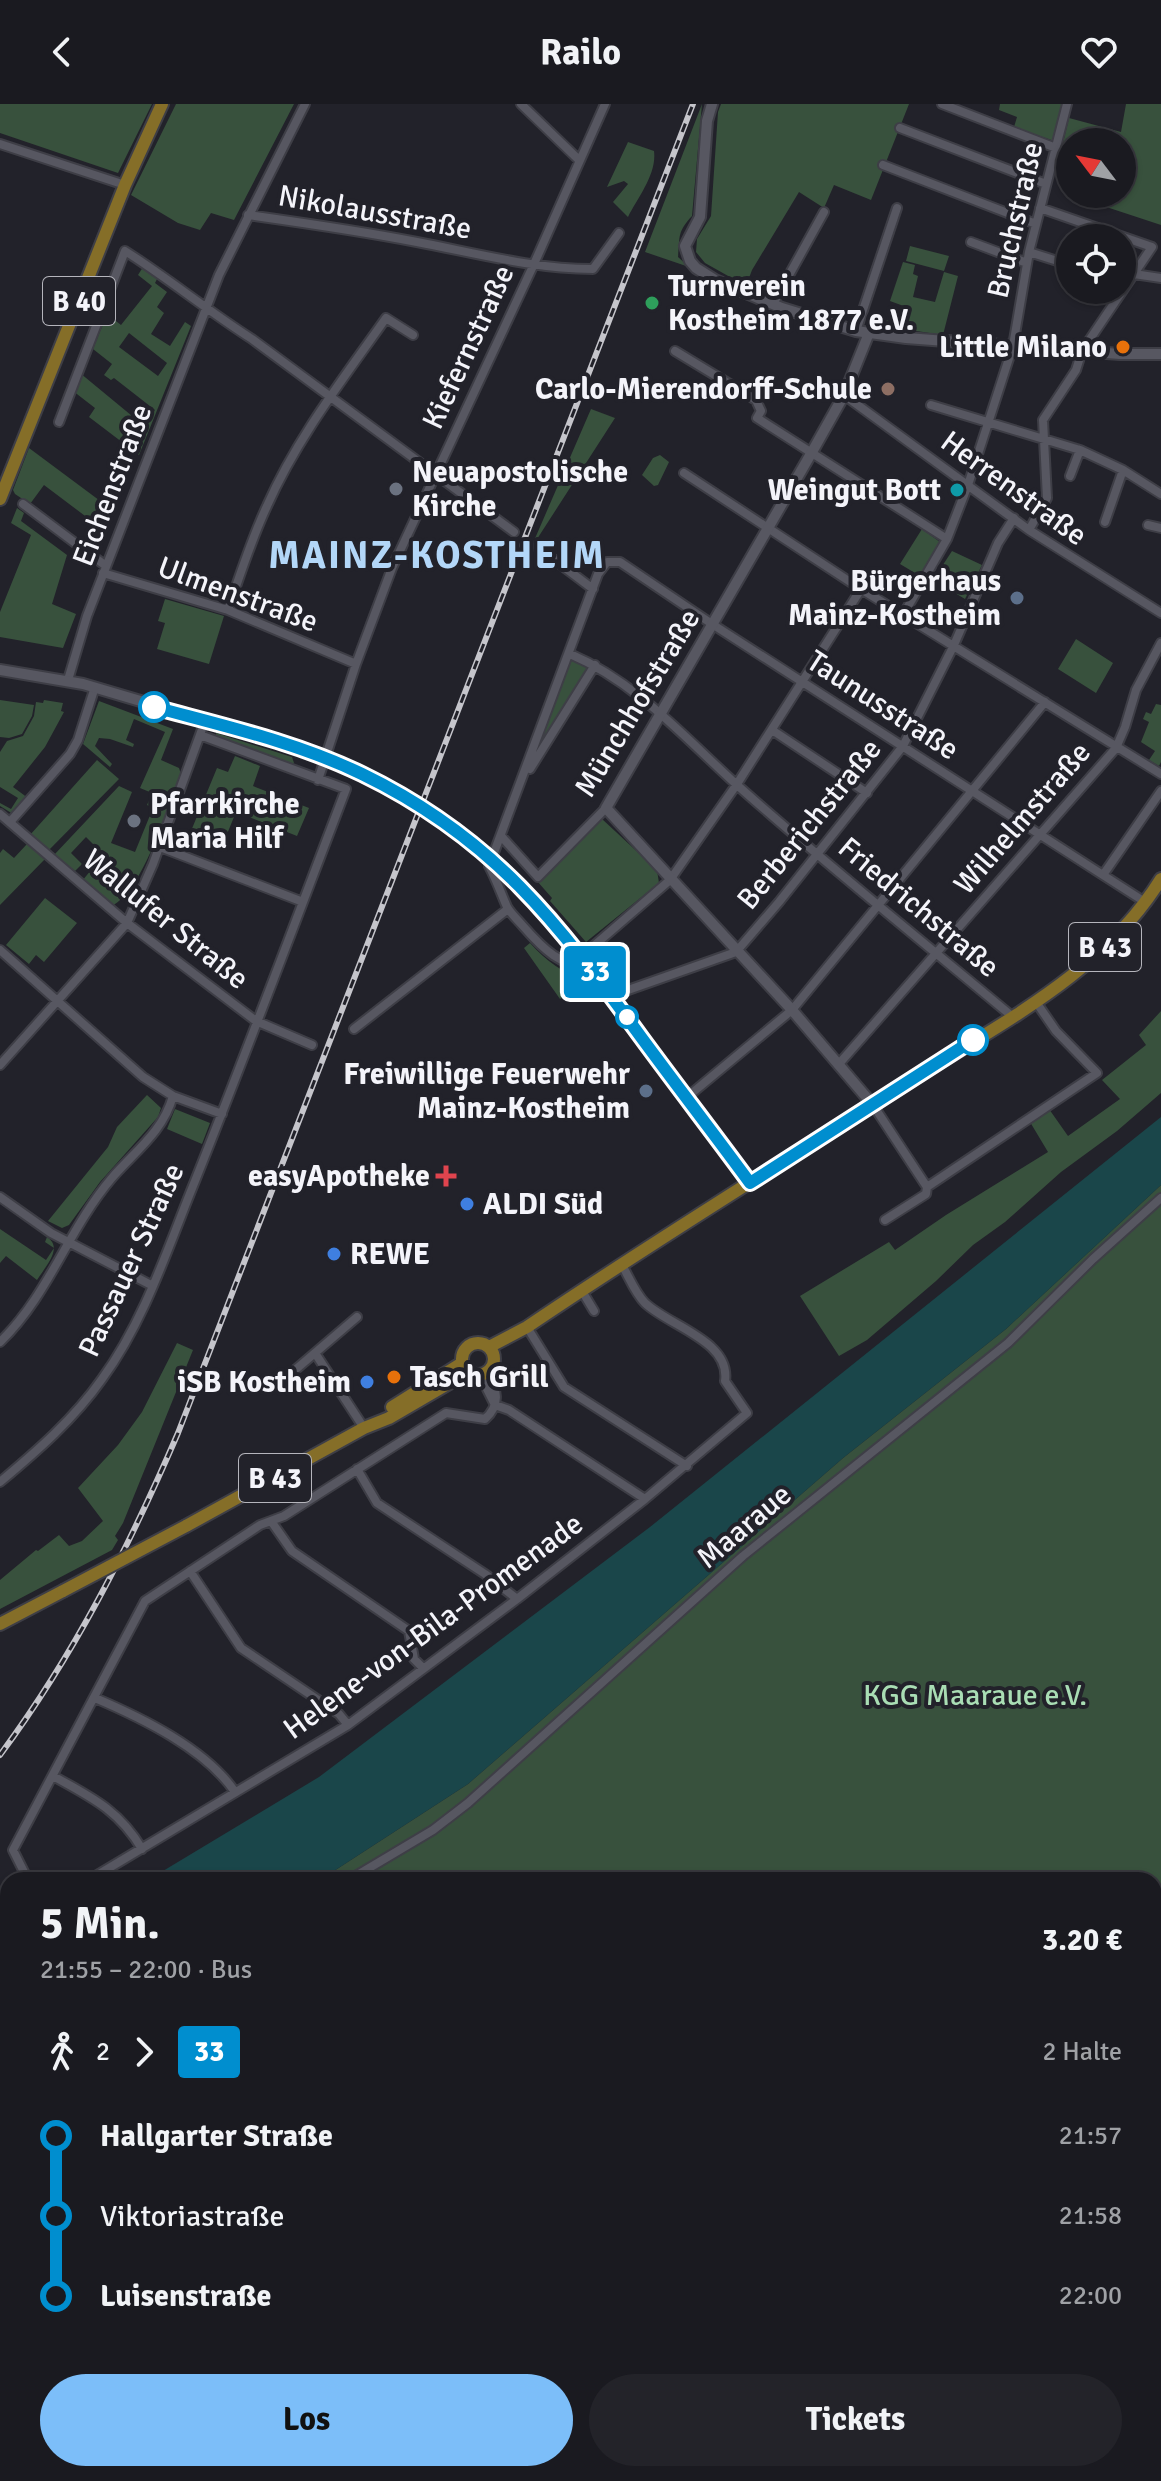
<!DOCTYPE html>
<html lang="de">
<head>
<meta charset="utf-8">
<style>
  :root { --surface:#1a1a20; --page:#232329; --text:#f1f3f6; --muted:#9fa1a5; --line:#38383e; --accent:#7cbef9 }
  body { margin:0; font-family:Signika,sans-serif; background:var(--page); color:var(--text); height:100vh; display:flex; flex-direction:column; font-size:30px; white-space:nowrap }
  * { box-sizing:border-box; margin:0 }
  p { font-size:26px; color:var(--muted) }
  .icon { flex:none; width:44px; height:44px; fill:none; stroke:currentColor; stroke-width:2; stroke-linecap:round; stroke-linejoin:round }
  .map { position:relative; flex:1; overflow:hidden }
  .side { position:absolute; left:0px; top:1768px; width:1162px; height:610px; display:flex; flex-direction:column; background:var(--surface); border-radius:24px 24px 0 0; box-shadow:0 2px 6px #0004,0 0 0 2px var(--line) }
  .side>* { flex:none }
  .badge { padding:0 16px; border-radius:6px; font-size:28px; line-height:52px }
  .needle { width:52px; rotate:302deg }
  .buttons { position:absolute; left:1056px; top:24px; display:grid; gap:16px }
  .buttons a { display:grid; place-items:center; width:80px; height:80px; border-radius:50%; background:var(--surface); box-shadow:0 2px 6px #0004,0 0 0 2px var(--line); font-size:40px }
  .map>.badge { position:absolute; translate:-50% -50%; box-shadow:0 0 0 4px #fff }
  .legs { display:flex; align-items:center; gap:12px; height:88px; padding:0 40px; font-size:26px }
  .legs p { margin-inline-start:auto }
  .headline { display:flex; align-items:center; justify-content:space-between; height:136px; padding:0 40px }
  h1 { font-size:44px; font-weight:700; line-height:60px }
  .primary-button { display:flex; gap:16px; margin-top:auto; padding:16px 40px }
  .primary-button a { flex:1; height:92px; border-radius:48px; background:var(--accent); color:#111; font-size:32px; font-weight:700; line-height:92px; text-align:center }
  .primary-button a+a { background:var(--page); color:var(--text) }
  ul { padding:0 40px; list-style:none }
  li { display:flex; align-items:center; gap:28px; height:80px; font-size:30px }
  li i { display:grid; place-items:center; width:12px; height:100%; margin:0 10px; background:currentColor }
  li i::after { content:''; width:20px; height:20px; margin:-10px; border:6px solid; border-radius:50%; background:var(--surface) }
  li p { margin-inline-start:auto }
  li:first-child i { background:linear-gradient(#0000 50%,currentColor 0) }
  li:last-child i { background:linear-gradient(currentColor 50%,#0000 0) }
  header { display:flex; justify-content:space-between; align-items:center; height:104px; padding:0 40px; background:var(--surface); font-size:36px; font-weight:700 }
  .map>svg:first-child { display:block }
  .green { fill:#38513d; fill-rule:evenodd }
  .water { fill:#1a464a }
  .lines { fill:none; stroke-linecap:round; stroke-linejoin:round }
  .minor-casing { stroke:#3e3e46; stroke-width:12 }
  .tertiary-casing { stroke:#3e3e46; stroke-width:14 }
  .primary-casing { stroke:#3e3e46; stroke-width:16 }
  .minor { stroke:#575761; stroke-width:8 }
  .tertiary { stroke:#575761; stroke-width:10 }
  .primary { stroke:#856e28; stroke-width:12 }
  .rail-casing { stroke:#c5c5cb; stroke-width:6 }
  .rail { stroke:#22222a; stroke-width:3; stroke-dasharray:9; stroke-linecap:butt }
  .tertiary-bridge-casing { stroke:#3e3e46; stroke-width:14; stroke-linecap:butt }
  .primary-bridge-casing { stroke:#3e3e46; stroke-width:16; stroke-linecap:butt }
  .tertiary-bridge { stroke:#575761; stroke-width:10 }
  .primary-bridge { stroke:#856e28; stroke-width:12 }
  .line-1-casing { stroke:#fff; stroke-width:18 }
  .line-1 { stroke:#008ecf; stroke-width:12 }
  .leisure-dot { fill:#2e9e5b; stroke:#22222a; stroke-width:3 }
  .food-dot { fill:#e8710a; stroke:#22222a; stroke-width:3 }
  .education-dot { fill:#8d6e63; stroke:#22222a; stroke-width:3 }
  .worship-dot { fill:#6b7280; stroke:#22222a; stroke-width:3 }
  .culture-dot { fill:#0f9aa8; stroke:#22222a; stroke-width:3 }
  .service-dot { fill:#5c6f8a; stroke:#22222a; stroke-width:3 }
  .stop-1-dot { fill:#fff; stroke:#008ecf; stroke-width:4 }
  .health-dot { fill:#e0444e; stroke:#22222a; stroke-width:3 }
  .shop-dot { fill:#3f7fe0; stroke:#22222a; stroke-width:3 }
  .labels { text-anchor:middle; stroke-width:8; stroke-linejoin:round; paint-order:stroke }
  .shield { fill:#22222a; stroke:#b5b5bc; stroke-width:2 }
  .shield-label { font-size:28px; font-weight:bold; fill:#f4f4fa }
  .street-label { font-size:30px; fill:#f4f4fa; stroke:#22222a }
  .poi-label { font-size:30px; font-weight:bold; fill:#f4f4fa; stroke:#22222a; text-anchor:end }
  .park-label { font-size:30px; fill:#a9ddb4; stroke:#22222a }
  .district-label { font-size:38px; font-weight:bold; letter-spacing:2px; fill:#b3d7f8; stroke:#22222a }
</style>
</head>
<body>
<header><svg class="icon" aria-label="back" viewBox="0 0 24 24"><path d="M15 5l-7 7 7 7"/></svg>Railo<svg class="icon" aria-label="heart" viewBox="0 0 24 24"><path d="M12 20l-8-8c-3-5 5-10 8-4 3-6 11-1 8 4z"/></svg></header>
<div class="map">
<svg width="1161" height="2377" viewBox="0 0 1161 2377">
  <rect width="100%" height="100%" fill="#22222a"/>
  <path class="green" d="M 0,0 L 152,0 L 118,69 L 0,29 Z
    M 176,0 L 294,0 L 234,116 L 211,109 L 200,126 L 178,119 L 131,91 Z
    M 702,0 L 692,112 C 677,128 680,133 678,153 L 689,163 L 645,148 Z
    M 721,0 L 909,0 L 871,96 L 834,81 L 824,104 L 799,88 L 752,166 L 746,182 L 705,159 L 696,148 L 697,135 L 711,112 L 718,8 Z
    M 1000,0 L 1063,0 L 1054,37 L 1014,23 L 1017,13 L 999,6 Z
    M 1126,0 L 1161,0 L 1161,121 L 1073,92 L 1122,90 L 1122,38 L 1070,38 L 1070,54 L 1060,51 L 1069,14 L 1121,28 Z
    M 628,38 L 654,47 C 657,70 638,93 628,113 L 613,98 L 628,80 L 624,77 L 607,83 Z
    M 910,142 L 949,152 L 944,167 L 906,157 Z
    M 903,158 L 915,161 L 913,170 L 918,172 L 913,193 L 935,198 L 944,168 L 958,172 L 943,231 L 883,222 L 885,216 L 905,221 L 909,204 L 890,197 Z
    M 143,163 L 158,173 L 155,179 L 167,188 L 157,203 L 164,209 L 151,230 L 170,242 L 185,218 L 191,222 L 139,351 L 89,313 L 95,304 L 73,287 L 80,269 L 143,321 L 155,306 L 114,274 L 111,276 L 104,271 L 112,260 L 93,245 L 107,210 L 121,221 L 152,182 L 138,171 ZM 129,229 L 167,259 L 158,272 L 119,243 Z
    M 591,305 L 615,314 L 530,446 Z
    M 29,344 L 115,408 L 105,427 L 44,381 L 30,400 L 15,390 L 13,386 Z
    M 660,351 L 669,358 L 658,381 L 654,382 L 642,371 L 653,354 Z
    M 17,404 L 24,409 L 21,417 L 67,451 L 52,500 L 76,510 L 63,544 L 0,533 L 0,508 L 31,431 L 11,419 Z
    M 922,425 L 940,438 L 920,472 L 900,460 Z
    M 952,447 L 982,461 L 965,495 L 933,476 Z
    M 165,495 L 224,512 L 209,560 L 157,545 L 165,519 L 158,517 Z
    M 1076,535 L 1113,559 L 1096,589 L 1058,565 Z
    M 570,550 L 595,561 L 520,683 Z
    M 0,596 L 34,601 L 32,612 L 22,630 L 9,634 L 0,633 Z
    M 44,596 L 63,599 L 61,607 L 64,608 L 45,643 L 13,683 L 28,694 L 13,710 L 0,702 L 0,699 L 11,705 L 18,694 L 0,683 L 0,648 L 7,637 L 23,632 L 34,612 L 36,598 L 43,599 Z
    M 99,597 L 173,625 L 161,656 L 179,664 L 181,670 C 168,703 143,786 112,802 L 82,777 L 101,754 L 91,745 L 94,741 L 86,733 L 71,749 L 82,760 L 75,767 L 54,751 L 119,682 L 132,688 L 111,739 L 135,748 L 153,704 L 147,701 L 152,689 L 140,684 L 165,628 L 134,615 L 126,636 L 134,640 L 133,643 L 110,635 L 99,634 L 95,642 L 112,660 L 110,663 L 83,640 Z
    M 1156,600 L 1161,601 L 1161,658 L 1159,662 L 1149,656 L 1155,647 L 1141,638 L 1149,618 L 1143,615 L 1146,608 L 1151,610 Z
    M 216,629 L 292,653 L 294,659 L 291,661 L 216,633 Z
    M 235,652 L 260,662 L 253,682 L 309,704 L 297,732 L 236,708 L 223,740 L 191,727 L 217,664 L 228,668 Z
    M 97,656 L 119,675 L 48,747 L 30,731 Z
    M 602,715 L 657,766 L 659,779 L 586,838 L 550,797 L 552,794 L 537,777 Z
    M 27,740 L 45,755 L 0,801 L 0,749 L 3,745 L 14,754 Z
    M 45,794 L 77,819 L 44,858 L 36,851 L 29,860 L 6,841 Z
    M 530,839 C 546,857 564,869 586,878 L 560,895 L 524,844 Z
    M 1161,907 L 1161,989 L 1117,1027 L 1061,1068 L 1005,1118 L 973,1141 L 936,1177 L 867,1236 L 839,1252 L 800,1192 L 889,1138 L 895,1146 L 946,1111 L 1048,1048 L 1030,1018 L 1049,1005 L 1068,1032 L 1120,995 L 1102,976 L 1146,941 L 1139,931 Z
    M 147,991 L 161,1004 L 158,1013 L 100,1078 L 69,1121 L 62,1124 L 48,1117 L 108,1043 L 117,1023 Z
    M 175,1005 L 210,1019 L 202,1040 L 167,1025 Z
    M 1161,1081 L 1161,1961 L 1154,1962 L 1154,1776 L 320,1776 L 468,1680 L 843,1354 L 1006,1225 Z
    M 0,1125 L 46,1156 L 54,1144 L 45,1138 L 47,1133 C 64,1144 45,1163 37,1176 L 6,1152 L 0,1159 Z
    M 177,1239 L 193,1246 L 123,1419 L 115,1432 L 118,1436 L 112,1446 L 0,1505 L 0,1476 L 36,1446 L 38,1447 L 59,1431 L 69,1442 L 82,1437 L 103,1417 L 78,1384 L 118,1341 L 142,1308 Z
    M 8,1958 L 8,2098 L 0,2100 L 0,1962 Z
    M 8,2112 L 8,2245 L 6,2228 L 0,2228 L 0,2114 Z"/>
  <path class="water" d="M 1161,1013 L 1161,1081 L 1006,1225 L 843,1354 L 468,1680 L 320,1776 L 148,1776 L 319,1673 L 650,1423 Z
    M 8,1863 L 8,1957 L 0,1962 L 0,1868 Z
    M 1161,2186 L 1161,2377 L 0,2377 L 0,2362 L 8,2362 L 8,2370 L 1154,2370 L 1154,2192 Z"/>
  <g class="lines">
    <g class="minor-casing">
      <path id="minor" d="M 521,0 L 579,56
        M 942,0 L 1056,44
        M 900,24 L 1046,80
        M 0,40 L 125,81
        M 883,61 L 1036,120
        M 248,111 C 305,119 361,127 417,138 C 475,149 534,165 593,165 L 619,129
        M 971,138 L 1027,159
        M 1029,148 L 1070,161
        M 1134,170 L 1161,174
        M 773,200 L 824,108
        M 856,227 L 897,104
        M 675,247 L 756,296 L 761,307 L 757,314 L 947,435
        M 844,291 L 1029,426 L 1161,509
        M 931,301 L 1080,346 L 1123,366 L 1161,390
        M 59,318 L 125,147 C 169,175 208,207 252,235 L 514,428
        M 684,369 L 861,485 L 1161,670
        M 1070,372 L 1080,346
        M 23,400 L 106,462
        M 1105,418 L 1123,366
        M 1148,421 L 1161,424
        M 1029,426 L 1047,394 L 1043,316 L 1076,266 L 1082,247 L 1152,143 L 1040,104
        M 536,442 L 593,485
        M 103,469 L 228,506 L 356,560
        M 228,506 C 240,471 251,436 267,402 C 297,334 343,275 386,214 L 413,231
        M 903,511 L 947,435 L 968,381 L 1013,242 L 1029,148 L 1067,0
        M 570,550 C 636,578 684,633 737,681 C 827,761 921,836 1013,913
        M 68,576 L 87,512 L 219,171 L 305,0
        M 772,626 L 867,689
        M 530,665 L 595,561
        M 318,676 L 356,560 L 392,464 L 534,160 L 605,0
        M 0,710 L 127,819 L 256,917 L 312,941
        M 10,718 L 70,650 L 78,636 L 95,583
        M 501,732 L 538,773 L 606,704
        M 160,743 L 303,798
        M 1103,771 L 1161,687
        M 0,846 L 143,973 L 173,992 L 222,1010
        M 582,852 L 670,776 L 737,680 L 861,485
        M 592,864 C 561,863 543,845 523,822 C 518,816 511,810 507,803 C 501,789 496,775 489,762 L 598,470 L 607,458 L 620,458 L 712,520 L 1145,798
        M 611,892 L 736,848 L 779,798 L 903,642 L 954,541 L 998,439 L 1014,414
        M 354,925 L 508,805
        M 0,961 L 127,819 L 153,760 L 205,617
        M 838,961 L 1116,644 L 1125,623 L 1136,586 L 1161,539
        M 686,994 L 792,906 L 1045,598
        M 873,1001 L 927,1083 L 1097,969 L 1056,927 L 1036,898
        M 0,1093 L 51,1129 L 153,1182
        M 885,1116 L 926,1090 L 927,1083
        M 582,1187 L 594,1207
        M 527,1223 L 564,1283 L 687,1362
        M 0,1238 C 48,1192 68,1126 111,1075 C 134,1048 163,1028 173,992
        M 315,1249 L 364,1324
        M 295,1266 L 357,1213
        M 480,1271 L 495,1301
        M 495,1301 L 509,1306 L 645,1395
        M 357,1365 L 377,1399 L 485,1470 L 517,1495
        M 0,1378 C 37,1347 74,1315 102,1275 C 145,1216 168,1143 195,1077 C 247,947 296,816 346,685 L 200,631
        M 271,1417 L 292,1447 L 409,1527 L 414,1555 L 423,1564
        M 190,1467 L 241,1544 L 339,1610 L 348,1621
        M 95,1594 C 142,1614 206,1645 235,1688
        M 53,1672 C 91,1693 119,1706 142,1745
        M 28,1776 L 13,1746 L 145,1497 L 260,1421 L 284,1412 L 446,1309 L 485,1315 C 502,1300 496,1285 488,1268
        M 89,1776 L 348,1621 L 517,1495 L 645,1395 L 747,1309 L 725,1277 C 731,1237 669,1222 645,1199 C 635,1189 629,1173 622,1161
        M 349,1776 L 433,1726 L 468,1699 L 743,1452 L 1008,1239 L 1093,1155 L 1161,1094
        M 0,2100 L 8,2098
        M 0,2343 L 8,2344"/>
    </g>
    <g class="tertiary-casing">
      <path id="tertiary" d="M 712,0 L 707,17 L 700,113 L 685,142 L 690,157 L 696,164 L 715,176 L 782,204 L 856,227 L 906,234 L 1120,250 L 1161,250
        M 869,229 L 844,291 L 812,348 L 606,704 L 792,906 L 873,1001
        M 0,566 L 83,580 L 296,643
        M 518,779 L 552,814 L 592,864 L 750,1079"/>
    </g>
    <g class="primary-casing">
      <path id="primary" d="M 0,395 L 125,81 L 162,0
        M462 1255a16 16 0 1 1 32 0a16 16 0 1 1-32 0Z
        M 489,1243 L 527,1223 C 651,1139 778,1061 904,981 C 996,921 1101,872 1161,775
        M 392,1303 L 462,1259
        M 186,1422 L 364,1324 L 389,1314 L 468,1268
        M 0,1520 L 63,1487"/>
    </g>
    <use href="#minor" class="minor"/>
    <use href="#tertiary" class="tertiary"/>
    <use href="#primary" class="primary"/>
    <g class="rail-casing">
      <path id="rail" d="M 0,1651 C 74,1551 129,1443 178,1329 L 693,0"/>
    </g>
    <use href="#rail" class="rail"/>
    <g class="tertiary-bridge-casing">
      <path id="tertiary-bridge" d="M 296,643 C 379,671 455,718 518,779"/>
    </g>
    <g class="primary-bridge-casing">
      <path id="primary-bridge" d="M 63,1487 L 186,1422"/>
    </g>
    <use href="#tertiary-bridge" class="tertiary-bridge"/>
    <use href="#primary-bridge" class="primary-bridge"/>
  </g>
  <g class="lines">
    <g class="line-1-casing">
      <path id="line-1" d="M 154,603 C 224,622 296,638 362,670 C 494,734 557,818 641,933 C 677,982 714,1030 750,1079 L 973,936"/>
    </g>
    <use href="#line-1" class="line-1"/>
  </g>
  <circle class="leisure-dot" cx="652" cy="199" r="8"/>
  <g class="food-dot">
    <circle cx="1123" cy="243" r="8"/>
    <circle cx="394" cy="1273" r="8"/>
  </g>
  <circle class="education-dot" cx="888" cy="285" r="8"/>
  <g class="worship-dot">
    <circle cx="396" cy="385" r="8"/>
    <circle cx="134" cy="717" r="8"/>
  </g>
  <circle class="culture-dot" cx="957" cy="386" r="8"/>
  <g class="service-dot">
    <circle cx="1017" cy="494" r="8"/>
    <circle cx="646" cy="987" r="8"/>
  </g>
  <g class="stop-1-dot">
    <circle cx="154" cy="603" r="14"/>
    <circle cx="627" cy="913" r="10"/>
    <circle cx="973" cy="936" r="14"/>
  </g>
  <path class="health-dot" d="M442 1060h8v8h8v8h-8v8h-8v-8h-8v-8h8z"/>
  <g class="shop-dot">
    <circle cx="467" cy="1100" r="8"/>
    <circle cx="334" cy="1150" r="8"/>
    <circle cx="367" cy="1278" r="8"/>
  </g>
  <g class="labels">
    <g class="shield">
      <rect x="43" y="173" width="72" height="48" rx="6"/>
      <rect x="1069" y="819" width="72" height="48" rx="6"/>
      <rect x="239" y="1350" width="72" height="48" rx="6"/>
    </g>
    <g class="shield-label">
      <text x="79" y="207">B 40</text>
      <text x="1105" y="853">B 43</text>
      <text x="275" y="1384">B 43</text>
    </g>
    <g class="street-label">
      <text transform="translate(375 108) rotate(10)" y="10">Nikolausstraße</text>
      <text transform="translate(1015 116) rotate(-77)" y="10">Bruchstraße</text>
      <text transform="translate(468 243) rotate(-65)" y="10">Kiefernstraße</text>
      <text transform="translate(112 381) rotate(-69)" y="10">Eichenstraße</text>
      <text transform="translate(1014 384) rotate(36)" y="10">Herrenstraße</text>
      <text transform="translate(238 490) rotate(20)" y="10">Ulmenstraße</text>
      <text transform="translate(637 599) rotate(-59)" y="10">Münchhofstraße</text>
      <text transform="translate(883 601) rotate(33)" y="10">Taunusstraße</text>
      <text transform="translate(1022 714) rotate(-49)" y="10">Wilhelmstraße</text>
      <text transform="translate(809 720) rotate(-51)" y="10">Berberichstraße</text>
      <text transform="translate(919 803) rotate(40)" y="10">Friedrichstraße</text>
      <text transform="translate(166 815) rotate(39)" y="10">Wallufer Straße</text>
      <text transform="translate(131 1156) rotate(-65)" y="10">Passauer Straße</text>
      <text transform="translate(744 1422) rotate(-40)" y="10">Maaraue</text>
      <text transform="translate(433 1522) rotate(-36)" y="10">Helene-von-Bila-Promenade</text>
    </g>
    <g class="poi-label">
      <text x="668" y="192" text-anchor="start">Turnverein<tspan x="668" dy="34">Kostheim 1877 e.V.</tspan></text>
      <text x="1107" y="253">Little Milano</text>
      <text x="872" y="295">Carlo-Mierendorff-Schule</text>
      <text x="412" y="378" text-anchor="start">Neuapostolische<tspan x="412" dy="34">Kirche</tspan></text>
      <text x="941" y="396">Weingut Bott</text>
      <text x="1001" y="487">Bürgerhaus<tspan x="1001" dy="34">Mainz-Kostheim</tspan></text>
      <text x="150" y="710" text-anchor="start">Pfarrkirche<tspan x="150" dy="34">Maria Hilf</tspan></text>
      <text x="630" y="980">Freiwillige Feuerwehr<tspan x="630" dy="34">Mainz-Kostheim</tspan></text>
      <text x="430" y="1082">easyApotheke</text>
      <text x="483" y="1110" text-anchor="start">ALDI Süd</text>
      <text x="350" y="1160" text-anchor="start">REWE</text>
      <text x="410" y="1283" text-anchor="start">Tasch Grill</text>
      <text x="351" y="1288">iSB Kostheim</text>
    </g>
    <g class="park-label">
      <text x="975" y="1601">KGG Maaraue e.V.</text>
    </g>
    <g class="district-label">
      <text x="437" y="464">MAINZ-KOSTHEIM</text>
    </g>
  </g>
</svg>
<div class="buttons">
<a><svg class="needle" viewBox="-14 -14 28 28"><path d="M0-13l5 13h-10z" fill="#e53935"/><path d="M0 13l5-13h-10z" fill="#9fa1a5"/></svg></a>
<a><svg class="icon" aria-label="locate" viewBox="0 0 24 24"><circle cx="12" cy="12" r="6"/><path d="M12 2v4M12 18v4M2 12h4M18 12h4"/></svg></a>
</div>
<b class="badge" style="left:595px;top:868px;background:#008ecf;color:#fff">33</b>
<section class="side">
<div class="headline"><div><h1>5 Min.</h1><p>21:55 – 22:00 · Bus</p></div><b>3.20 €</b></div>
<div class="legs"><svg class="icon" aria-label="walk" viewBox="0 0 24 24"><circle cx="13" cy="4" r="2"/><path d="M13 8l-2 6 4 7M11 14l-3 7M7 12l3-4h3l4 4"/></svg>2<svg class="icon" aria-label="forward" viewBox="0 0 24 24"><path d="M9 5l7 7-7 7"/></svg><b class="badge" style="background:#008ecf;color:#fff">33</b><p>2 Halte</p></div>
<ul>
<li><i style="color:#008ecf"></i><b>Hallgarter Straße</b><p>21:57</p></li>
<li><i style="color:#008ecf"></i><span>Viktoriastraße</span><p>21:58</p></li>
<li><i style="color:#008ecf"></i><b>Luisenstraße</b><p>22:00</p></li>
</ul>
<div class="primary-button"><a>Los</a><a>Tickets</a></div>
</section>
</div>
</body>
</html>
